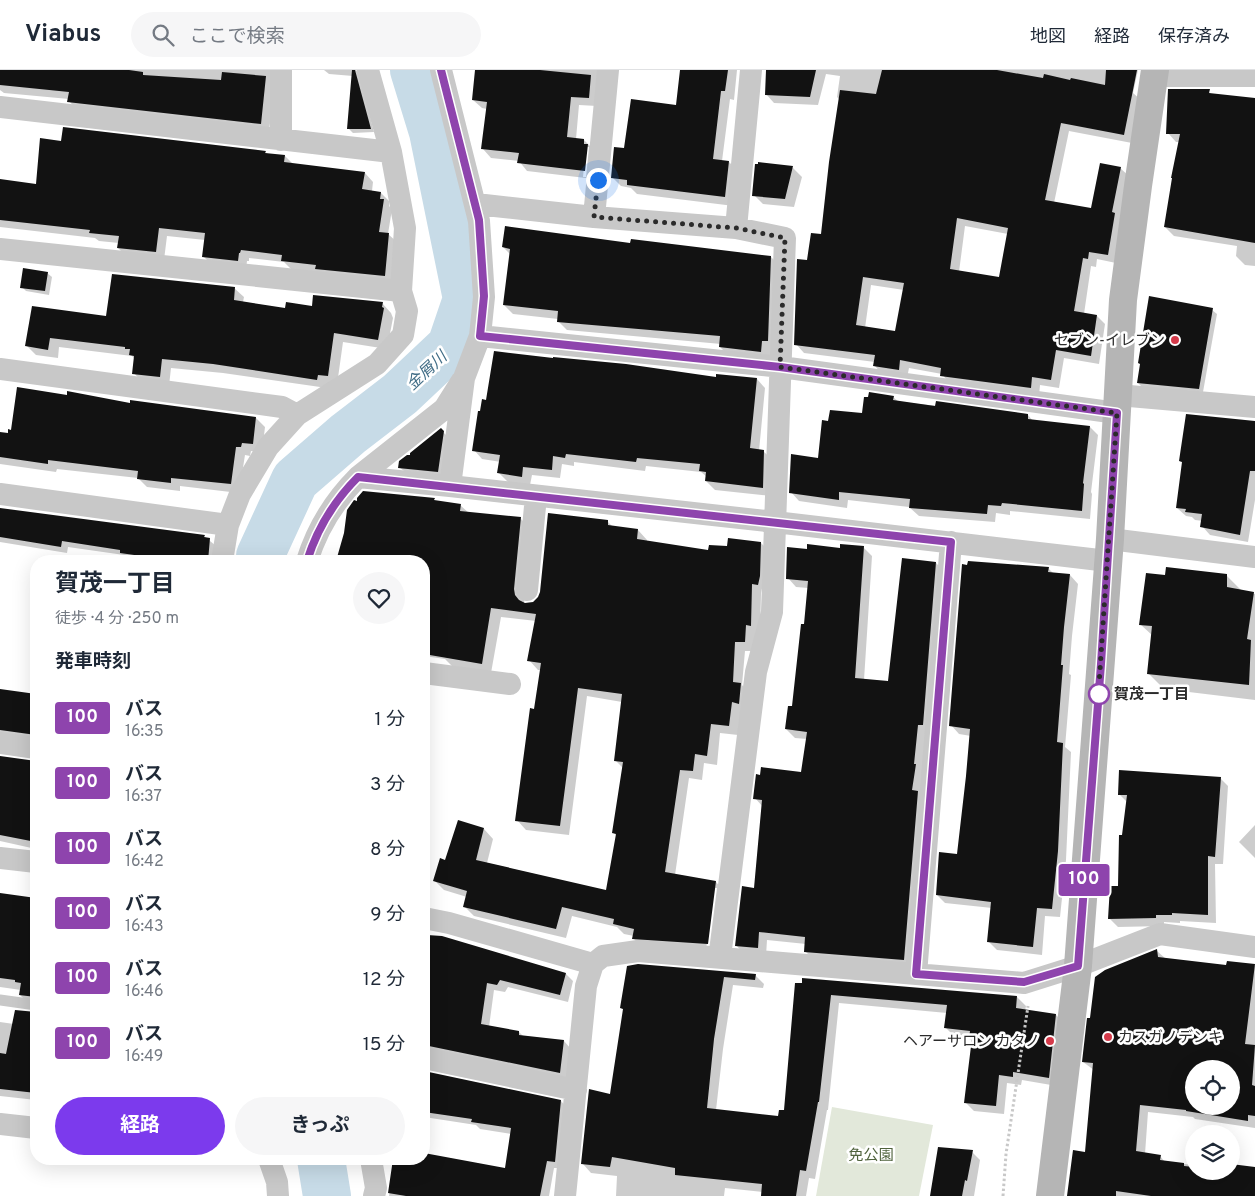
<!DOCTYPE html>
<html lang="ja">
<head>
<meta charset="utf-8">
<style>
  :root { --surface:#fff; --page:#f6f6f7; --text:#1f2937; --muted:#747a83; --line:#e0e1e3; --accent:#7c3aed }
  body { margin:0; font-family:Overpass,"Noto Sans JP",sans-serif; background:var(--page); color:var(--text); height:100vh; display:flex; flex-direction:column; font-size:19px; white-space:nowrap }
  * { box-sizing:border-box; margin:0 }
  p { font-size:16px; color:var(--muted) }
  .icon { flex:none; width:28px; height:28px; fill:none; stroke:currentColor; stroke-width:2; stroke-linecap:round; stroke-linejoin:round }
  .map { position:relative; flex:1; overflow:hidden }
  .side { position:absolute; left:30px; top:485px; width:400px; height:610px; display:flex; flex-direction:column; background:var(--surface); border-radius:20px; box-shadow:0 5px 20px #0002 }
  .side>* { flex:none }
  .badge { padding:0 10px; border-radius:4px; font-size:18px; line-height:32px }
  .tools { position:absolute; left:1185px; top:990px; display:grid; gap:10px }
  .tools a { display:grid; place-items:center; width:55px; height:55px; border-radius:50%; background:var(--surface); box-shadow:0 5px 20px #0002; font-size:25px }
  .you { position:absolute; width:25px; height:25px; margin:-12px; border:4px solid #fff; border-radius:50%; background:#1a73e8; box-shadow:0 0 0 8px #1a73e833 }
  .map>.badge { position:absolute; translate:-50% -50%; box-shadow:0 0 0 2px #fff }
  h2 { padding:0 25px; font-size:19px; line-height:45px }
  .round { display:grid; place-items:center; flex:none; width:52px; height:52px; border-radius:26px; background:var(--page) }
  .head { display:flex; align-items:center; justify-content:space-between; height:85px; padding:0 25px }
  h1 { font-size:24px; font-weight:700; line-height:38px }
  .cta { display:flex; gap:10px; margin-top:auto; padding:10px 25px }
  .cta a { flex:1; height:58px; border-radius:30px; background:var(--accent); color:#fff; font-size:20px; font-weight:700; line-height:58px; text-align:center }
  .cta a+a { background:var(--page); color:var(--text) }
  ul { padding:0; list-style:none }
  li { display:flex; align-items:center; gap:15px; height:65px; padding:0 25px }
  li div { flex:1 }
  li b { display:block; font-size:19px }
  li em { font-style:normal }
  li .badge { min-width:55px; font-weight:700; text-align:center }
  header { display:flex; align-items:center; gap:30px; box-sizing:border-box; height:70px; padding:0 25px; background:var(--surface); border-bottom:1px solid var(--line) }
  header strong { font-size:24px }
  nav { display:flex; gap:28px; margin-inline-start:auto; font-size:18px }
  .search { width:350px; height:45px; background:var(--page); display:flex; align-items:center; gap:12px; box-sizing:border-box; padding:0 18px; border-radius:28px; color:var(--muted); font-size:19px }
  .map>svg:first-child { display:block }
  .green { fill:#e2e8da }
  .shadow { fill:#0003; fill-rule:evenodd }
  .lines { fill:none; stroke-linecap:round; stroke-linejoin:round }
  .river { stroke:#c7dbe7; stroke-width:48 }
  .building { fill:#121212; fill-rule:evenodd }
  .path { stroke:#c8c8c8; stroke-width:3; stroke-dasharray:2.5 2.5; stroke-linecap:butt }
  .lane { stroke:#c8c8c8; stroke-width:11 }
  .street { stroke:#c8c8c8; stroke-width:22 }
  .secondary { stroke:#b5b5b5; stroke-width:28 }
  .line-casing { stroke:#fff; stroke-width:11 }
  .line { stroke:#8e44ad; stroke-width:8 }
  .walk { stroke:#2b2b2b; stroke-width:5; stroke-dasharray:0 9 }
  .poi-dot { fill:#d53a4a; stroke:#fff; stroke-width:2 }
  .stop-dot { fill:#fff; stroke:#8e44ad; stroke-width:2.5 }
  .labels { text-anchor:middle; stroke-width:5; stroke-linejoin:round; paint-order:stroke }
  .poi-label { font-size:15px; fill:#2b2b2b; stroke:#fff; text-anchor:end }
  .stop-label { font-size:15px; font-weight:bold; fill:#2b2b2b; stroke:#fff; text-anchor:start }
  .park-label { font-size:15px; fill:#50633d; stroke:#fff }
  .water-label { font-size:16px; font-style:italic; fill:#416d86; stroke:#fff }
</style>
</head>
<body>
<header>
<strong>Viabus</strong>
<div class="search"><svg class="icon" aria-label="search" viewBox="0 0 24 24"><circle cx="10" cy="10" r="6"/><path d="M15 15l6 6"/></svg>ここで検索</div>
<nav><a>地図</a><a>経路</a><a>保存済み</a></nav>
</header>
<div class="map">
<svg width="1255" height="1126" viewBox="0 0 1255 1126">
  <rect width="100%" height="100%" fill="#fff"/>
  <path class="green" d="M 832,1037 L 933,1055 L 919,1126 L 816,1126 Z"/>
  <path class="shadow" d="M 0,0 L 276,0 L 269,62 L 77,40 L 69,31 L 69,29 L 4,23 L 0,20 Z
    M 324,0 L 356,0 L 359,3 L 374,62 L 353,63 L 348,58 L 353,6 L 329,4 Z
    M 477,0 L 599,0 L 597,36 L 579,35 L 576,69 L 584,70 L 593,79 L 594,109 L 527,101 L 519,91 L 491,88 L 483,79 L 487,39 L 482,38 L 473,30 ZM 586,77 L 589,77 L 586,107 L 583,107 Z
    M 681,0 L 737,0 L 734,30 L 730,29 L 722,91 L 729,92 L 738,101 L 734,136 L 637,124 L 631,118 L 621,116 L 612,107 L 626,80 L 677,36 Z
    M 767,0 L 1138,0 L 1133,23 L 1141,30 L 1132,73 L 1069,61 L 1054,133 L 1092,140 L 1120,98 L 1129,106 L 1116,193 L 1097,189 L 1096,197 L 1091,196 L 1084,244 L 1097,246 L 1105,254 L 1099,294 L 1064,288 L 1059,318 L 1040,315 L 1039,326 L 950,314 L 942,304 L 909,298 L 907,308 L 883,305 L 875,296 L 875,292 L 804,283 L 796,274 L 809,191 L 822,165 L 840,30 L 837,27 L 840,6 L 826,4 L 818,35 L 774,33 L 766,24 ZM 965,156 L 1008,164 L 1000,208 L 959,202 ZM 871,215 L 904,220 L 896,263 L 865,258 Z
    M 1209,22 L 1211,24 L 1255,29 L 1255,196 L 1245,195 L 1236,186 L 1237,176 L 1174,166 L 1165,157 L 1180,72 L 1176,72 L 1168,63 Z
    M 62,72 L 265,82 L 268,84 L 285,86 L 293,94 L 365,103 L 373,112 L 372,121 L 381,123 L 389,131 L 389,136 L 392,139 L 388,164 L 397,172 L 393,214 L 291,199 L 284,192 L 249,188 L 249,191 L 247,191 L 246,199 L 212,195 L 203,186 L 205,170 L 167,166 L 164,190 L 126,186 L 118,178 L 119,173 L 99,171 L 95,168 L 0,157 L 0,111 L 38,115 Z
    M 759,93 L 793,98 L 802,107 L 794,137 L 763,134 L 754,125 Z
    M 631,174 L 771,187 L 780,196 L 770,290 L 729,286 L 720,277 L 721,274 L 567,260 L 558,251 L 558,249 L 513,244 L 504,235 L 510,184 L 503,177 Z
    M 47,203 L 52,207 L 49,225 L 26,221 L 22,217 Z
    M 234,218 L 244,227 L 243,232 L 286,239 L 382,233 L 391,243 L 393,248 L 387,279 L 343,272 L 337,315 L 327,318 L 223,303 L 171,298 L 169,316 L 143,313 L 134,303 L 135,289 L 132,286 L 59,277 L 58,288 L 36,285 L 27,276 L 107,248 Z
    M 1212,240 L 1217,244 L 1203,322 L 1142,317 L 1138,313 Z
    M 717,308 L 757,309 L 765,318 L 759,381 L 764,382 L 773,390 L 772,426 L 715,420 L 706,411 L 707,407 L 701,402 L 646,396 L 645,401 L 574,392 L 574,396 L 562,394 L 560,408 L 532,405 L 530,415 L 508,412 L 499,403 L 501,392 L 482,389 L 474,380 Z
    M 893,327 L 899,332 L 1028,345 L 1033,351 L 1090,357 L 1098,365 L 1091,422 L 1092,424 L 1090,449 L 1010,441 L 1010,445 L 996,443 L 995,452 L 919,446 L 909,437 L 848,430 L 847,438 L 799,431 L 791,422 L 819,389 L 829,352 L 863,345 Z
    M 131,331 L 256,348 L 265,357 L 262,383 L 251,381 L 250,386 L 245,385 L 239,423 L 180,416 L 180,421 L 147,417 L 138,408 L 57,399 L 56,402 L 0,394 L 0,363 L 9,364 L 131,334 Z
    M 1255,353 L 1255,430 L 1248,472 L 1210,465 L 1202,456 L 1203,451 L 1195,450 L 1192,447 L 1186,446 L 1177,438 L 1183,393 L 1180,391 Z
    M 441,360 L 447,366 L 442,405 L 404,401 L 399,397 Z
    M 460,435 L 469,443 L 520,448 L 530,458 L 524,534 L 533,533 L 608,452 L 613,457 L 638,460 L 647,470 L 647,472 L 709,482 L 728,477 L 761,473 L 770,482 L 761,523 L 760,565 L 754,581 L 745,581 L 742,615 L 750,624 L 738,665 L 720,663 L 717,695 L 704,693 L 702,710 L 689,708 L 675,805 L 716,812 L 725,822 L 718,883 L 643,878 L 633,868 L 634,866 L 624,864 L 617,857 L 572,846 L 566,868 L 474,846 L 464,836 L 467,827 L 444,820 L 435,811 L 446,791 L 484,759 L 493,769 L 487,793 L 607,821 L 617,766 L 614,763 L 623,698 L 616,691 L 622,632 L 587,626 L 569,765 L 526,760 L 517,750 L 541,600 L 538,600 L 529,590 L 536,551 L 501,547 L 491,603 L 452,596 L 445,589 L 424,586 L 424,491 L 329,491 L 330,487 L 338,490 ZM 714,818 L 717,818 L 709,880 L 706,880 Z
    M 0,440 L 204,466 L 216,476 L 214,491 L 144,491 L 128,489 L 124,485 L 68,477 L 67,483 L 0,472 Z
    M 863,477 L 872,486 L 864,610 L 889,612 L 936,493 L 944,501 L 912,898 L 814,890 L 805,881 L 806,874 L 767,870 L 766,886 L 744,884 L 736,875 L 755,819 L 763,737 L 755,728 L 802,704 L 807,669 L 795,668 L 786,659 L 793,638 L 805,556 L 808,518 L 796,517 L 788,508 L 808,480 Z
    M 1048,498 L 1053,503 L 1070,505 L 1078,514 L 1072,566 L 1069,604 L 1071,605 L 1065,677 L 1071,682 L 1066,790 L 1060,847 L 1045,846 L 1042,885 L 997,880 L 989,872 L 992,838 L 945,833 L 937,825 L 958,785 L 971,666 L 959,664 L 951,655 Z
    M 1227,506 L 1242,521 L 1255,524 L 1255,630 L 1164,619 L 1148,603 L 1153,566 L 1140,554 L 1166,507 Z
    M 0,621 L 36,626 L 36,672 L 0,673 Z
    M 424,634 L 427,637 L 424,657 Z
    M 424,676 L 427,680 L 424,702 Z
    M 0,688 L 36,692 L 36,779 L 0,771 Z
    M 1220,708 L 1228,716 L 1223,794 L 1215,794 L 1216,853 L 1180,851 L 1180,853 L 1164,852 L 1164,856 L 1118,857 L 1109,848 L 1119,817 L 1127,732 L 1119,724 Z
    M 1255,755 L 1255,788 L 1239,772 Z
    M 0,824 L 36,829 L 36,935 L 29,934 L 20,925 L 21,920 L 0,917 Z
    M 424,866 L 442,868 L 566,904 L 573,911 L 568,932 L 508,917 L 505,922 L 494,920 L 489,957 L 519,962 L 523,966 L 564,971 L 571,979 L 568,1010 L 424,982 Z
    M 1157,881 L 1166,889 L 1227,897 L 1255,896 L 1255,1058 L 1195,1049 L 1193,1047 L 1148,1042 L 1145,1084 L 1160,1086 L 1165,1092 L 1194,1095 L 1194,1101 L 1231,1101 L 1255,1098 L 1255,1126 L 1068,1126 L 1086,1083 L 1094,1000 L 1083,992 L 1091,950 ZM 1194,999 L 1231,999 L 1231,1036 L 1194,1036 Z
    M 629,897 L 755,905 L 764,914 L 763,918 L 733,915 L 723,979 L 716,1040 L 779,1047 L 785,1042 L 796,914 L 1017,927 L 1026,936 L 1025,941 L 1056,945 L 1065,954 L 1057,1016 L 1022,1010 L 1021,1015 L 1007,1013 L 1004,1044 L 974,1041 L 965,1032 L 973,970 L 954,966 L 945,957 L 947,943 L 839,933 L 828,1040 L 827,1040 L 815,1109 L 809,1108 L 806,1126 L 762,1126 L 763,1122 L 725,1118 L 724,1126 L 616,1126 L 617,1106 L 591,1103 L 583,1094 L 611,1025 L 624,940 L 622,938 Z
    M 36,943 L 36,1030 L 0,1026 L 0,952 L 14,954 Z
    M 424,1003 L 561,1031 L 568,1039 L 562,1098 L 554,1098 L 549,1126 L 389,1126 L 394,1089 L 424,1089 L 424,1084 L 506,1099 L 511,1064 L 480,1059 L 476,1055 L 424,1047 Z
    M 972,1082 L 980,1090 L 974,1126 L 931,1126 Z"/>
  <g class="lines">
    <path class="river" d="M 261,491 L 260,486 L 295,410 L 348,364 L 400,324 L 451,276 L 467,229 L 433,62 L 414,0
      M 321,1089 L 327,1126"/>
  </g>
  <path class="building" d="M 0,0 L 129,0 L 143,2 L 143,5 L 221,10 L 222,2 L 266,6 L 261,54 L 67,32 L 69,22 L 0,15 Z
    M 352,0 L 355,0 L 371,59 L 347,59 Z
    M 475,0 L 540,0 L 591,5 L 589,28 L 571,27 L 567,67 L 584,69 L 584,74 L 588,74 L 585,101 L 517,93 L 519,83 L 481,79 L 487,32 L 472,30 Z
    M 680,0 L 728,0 L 725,21 L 721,21 L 713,89 L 729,91 L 725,127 L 627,115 L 627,110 L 611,108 L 614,77 L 624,78 L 631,29 L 676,35 Z
    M 766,0 L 816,0 L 810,27 L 765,25 Z
    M 882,0 L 997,0 L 1043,8 L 1044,4 L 1070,10 L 1071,8 L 1105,15 L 1106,0 L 1137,0 L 1124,65 L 1061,53 L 1045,130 L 1091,138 L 1100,93 L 1121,97 L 1112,142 L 1115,143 L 1108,185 L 1089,182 L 1088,189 L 1083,188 L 1074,241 L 1097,245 L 1091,286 L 1056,280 L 1051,310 L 1032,307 L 1031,318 L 940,306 L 941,298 L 900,290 L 899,300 L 873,296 L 875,285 L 794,275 L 797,189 L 807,190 L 811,163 L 821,164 L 829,92 L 840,20 L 876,24 ZM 957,148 L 1008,158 L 999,207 L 950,199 ZM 863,207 L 904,213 L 895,261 L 856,255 Z
    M 1168,19 L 1210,19 L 1209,23 L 1255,28 L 1255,173 L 1164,157 L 1172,108 L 1171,108 L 1180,64 L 1166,64 Z
    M 63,57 L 266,81 L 265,83 L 285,85 L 284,92 L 365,102 L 362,119 L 381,122 L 380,129 L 384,129 L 379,162 L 389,163 L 385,206 L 315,199 L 316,195 L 281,191 L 282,185 L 241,180 L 240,183 L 239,183 L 238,191 L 202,187 L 205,163 L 159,158 L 156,182 L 117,178 L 119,166 L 89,163 L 90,160 L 0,150 L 0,109 L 36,114 L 40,68 L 61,71 Z
    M 758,92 L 793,96 L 785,129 L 752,126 L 755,94 L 758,94 Z
    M 505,156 L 630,173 L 631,169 L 771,186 L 768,271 L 762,271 L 761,282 L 719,277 L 720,266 L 557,252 L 558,241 L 503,235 L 510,179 L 502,177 Z
    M 23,198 L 48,202 L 45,221 L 20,218 Z
    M 112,204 L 235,217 L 234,230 L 285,238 L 286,232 L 312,236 L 313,225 L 383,232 L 382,237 L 384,238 L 378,270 L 334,263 L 328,306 L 318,305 L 317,310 L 213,294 L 162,289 L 160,307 L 132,304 L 134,286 L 129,285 L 130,279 L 125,279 L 125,277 L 50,268 L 48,280 L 25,276 L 32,236 L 106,246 Z
    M 1149,226 L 1213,238 L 1199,319 L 1137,313 L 1140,294 L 1138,293 Z
    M 494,281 L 553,288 L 553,287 L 626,294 L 716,307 L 716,304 L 757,308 L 750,378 L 764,380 L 763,418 L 705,411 L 706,402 L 699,401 L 700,394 L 637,388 L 636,392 L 566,384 L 565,388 L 553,386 L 552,400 L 523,397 L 522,407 L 497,403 L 500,385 L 472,381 L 478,341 L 480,341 L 482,329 L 486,330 Z
    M 17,317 L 67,325 L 67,321 L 130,333 L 130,330 L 256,347 L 253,374 L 242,373 L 241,377 L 236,377 L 231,414 L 171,408 L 171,413 L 137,409 L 138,401 L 48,390 L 48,394 L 0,387 L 0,362 L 8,363 L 8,359 L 11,360 Z
    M 869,322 L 894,326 L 893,330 L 935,336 L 936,331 L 1028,344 L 1028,349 L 1090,356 L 1083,413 L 1084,414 L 1082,441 L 1002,433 L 1001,436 L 988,435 L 987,444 L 909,438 L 910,429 L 839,422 L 839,430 L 789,423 L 791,384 L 818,388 L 822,350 L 828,351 L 830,340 L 862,343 L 864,327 L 868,327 Z
    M 1186,344 L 1255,351 L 1255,401 L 1250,401 L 1240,465 L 1200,457 L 1202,444 L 1185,442 L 1186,439 L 1176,438 L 1182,392 L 1179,391 Z
    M 441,358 L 444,361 L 438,402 L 398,398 L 399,391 L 407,385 L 410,385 L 410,383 Z
    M 363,421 L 435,428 L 434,430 L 461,434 L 460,441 L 521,447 L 514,519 L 515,525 L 519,530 L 525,533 L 533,532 L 538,527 L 540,522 L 548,443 L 608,450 L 608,455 L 638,459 L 637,469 L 708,480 L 709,475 L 727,476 L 728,468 L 761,472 L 760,506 L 758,515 L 752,514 L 751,556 L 746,555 L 745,572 L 735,572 L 733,612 L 741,613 L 739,634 L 732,632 L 729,656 L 711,654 L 707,686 L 695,684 L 693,701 L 680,700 L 665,802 L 716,811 L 708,874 L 632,869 L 634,859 L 613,854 L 614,849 L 562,837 L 556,859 L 463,837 L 467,821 L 433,811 L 440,788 L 445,790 L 458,750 L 484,758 L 476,790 L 606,820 L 616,764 L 612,763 L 623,692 L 614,691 L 622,624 L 578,618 L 560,756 L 515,751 L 530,638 L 534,639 L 541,593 L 527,591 L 536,544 L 491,538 L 482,594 L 424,584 L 424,491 L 336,491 L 344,463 L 347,440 L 354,430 L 357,431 L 357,428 Z
    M 0,438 L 205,465 L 204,467 L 210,468 L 208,491 L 177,491 L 120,483 L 120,480 L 62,471 L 61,477 L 0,467 Z
    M 807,474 L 840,478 L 840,474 L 864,476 L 855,608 L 888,611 L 902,488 L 936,492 L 923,655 L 918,655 L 914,694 L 916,694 L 912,720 L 918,721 L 904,890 L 804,882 L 805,867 L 759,862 L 758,878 L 735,876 L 742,816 L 754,818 L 762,730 L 753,729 L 756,704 L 760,705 L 761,697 L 801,702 L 807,662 L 785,659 L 788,636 L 792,636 L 801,554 L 804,554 L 808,511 L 786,509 L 787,477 L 807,479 Z
    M 968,491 L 1049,497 L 1048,502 L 1070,504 L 1064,557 L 1061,595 L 1063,595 L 1057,672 L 1063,673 L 1058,781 L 1052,839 L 1037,838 L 1033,877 L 987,872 L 991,832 L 936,825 L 939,782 L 957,784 L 966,706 L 970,659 L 949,656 L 962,494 L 967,495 Z
    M 1166,497 L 1227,504 L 1227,517 L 1254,522 L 1247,569 L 1251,570 L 1249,615 L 1147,604 L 1152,556 L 1139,555 L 1146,503 L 1165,505 Z
    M 0,619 L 36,624 L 36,665 L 0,660 Z
    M 0,686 L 36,691 L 36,772 L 0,765 Z
    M 1119,700 L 1221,707 L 1215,787 L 1208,786 L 1208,845 L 1172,843 L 1172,845 L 1156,845 L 1156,848 L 1108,849 L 1110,816 L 1118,816 L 1119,765 L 1122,765 L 1127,725 L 1118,725 Z
    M 0,823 L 36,828 L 36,927 L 19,925 L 21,913 L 15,912 L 15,910 L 0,908 Z
    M 427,865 L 442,866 L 566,903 L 560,925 L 500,910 L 497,915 L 487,913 L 481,954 L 519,961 L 519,965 L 564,970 L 560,1003 L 424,975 L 424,881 Z
    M 1157,879 L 1158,887 L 1226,895 L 1227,891 L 1255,894 L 1245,974 L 1255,975 L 1252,1015 L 1255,1016 L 1255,1046 L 1248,1045 L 1248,1051 L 1186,1041 L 1186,1040 L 1140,1035 L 1136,1081 L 1161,1085 L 1160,1090 L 1184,1093 L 1184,1096 L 1194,1097 L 1194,1101 L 1231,1101 L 1231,1094 L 1255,1097 L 1255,1126 L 1151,1126 L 1116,1121 L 1116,1126 L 1067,1126 L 1073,1080 L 1085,1082 L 1093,993 L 1082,992 L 1087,948 L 1090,948 L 1095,907 L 1105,900 ZM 1194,999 L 1231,999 L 1231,1036 L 1194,1036 Z
    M 638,894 L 756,904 L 755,910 L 724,907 L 714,969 L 707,1038 L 778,1046 L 779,1040 L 784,1040 L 795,913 L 802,913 L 802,908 L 1017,926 L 1016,938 L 1056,944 L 1049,1008 L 1013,1002 L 1013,1007 L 999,1005 L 996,1036 L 964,1033 L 972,968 L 969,968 L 970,961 L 944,958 L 947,935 L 831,925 L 819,1032 L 818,1032 L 806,1101 L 800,1100 L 796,1126 L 761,1126 L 762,1114 L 675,1105 L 675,1098 L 612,1087 L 610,1097 L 581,1094 L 589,1019 L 610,1024 L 623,939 L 620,938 L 627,896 Z
    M 15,940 L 36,942 L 36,1023 L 0,1019 L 0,983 L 6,984 Z
    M 424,1001 L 561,1030 L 555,1092 L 547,1091 L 540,1126 L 406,1126 L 388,1123 L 393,1089 L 424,1089 L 424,1083 L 505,1098 L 511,1058 L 471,1052 L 472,1049 L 424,1042 Z
    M 938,1077 L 973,1080 L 967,1111 L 965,1110 L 962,1126 L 930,1126 Z"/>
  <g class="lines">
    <path class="path" d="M 1003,1126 L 1006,1084 L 1028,936"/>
    <path class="lane" d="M 0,930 L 36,935"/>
    <path class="street" d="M 441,0 L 479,151 L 484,227 L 480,266 L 464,308 L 450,416 L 775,452 L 1108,491
      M 1154,6 L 1255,6
      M 0,37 L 391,82
      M 281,70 L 281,0
      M 476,134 L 594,147 L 736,158 L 785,168 L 772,542 L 756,602 L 720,887
      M 594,147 L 608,0
      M 736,158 L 751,0
      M 0,179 L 401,221
      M 480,266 L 781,297 L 1117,343
      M 0,299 L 282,337 L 297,345
      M 1118,325 L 1255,337
      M 358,407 L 450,416
      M 0,424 L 228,455
      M 1110,469 L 1255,487
      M 222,491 L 228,455 L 240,424 L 268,377 L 297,345 L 377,294 L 403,265 L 407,241 L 401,221 L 405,158 L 391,82 L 368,0
      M 307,491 C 317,459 334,431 358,407 L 444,339 L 461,312
      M 527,520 L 536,426
      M 424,603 L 510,614
      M 0,673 L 36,678
      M 0,788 L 36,792
      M 424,848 L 449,853 L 593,894 L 603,886 L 638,881 L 1024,913 L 1078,896 L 1160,864 L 1255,877
      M 916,904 L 951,472
      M 424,988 L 576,1020
      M 0,1054 L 36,1058
      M 269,1089 L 277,1112 L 278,1126
      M 371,1089 L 376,1118 L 374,1126
      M 565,1126 L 586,916 L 593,894"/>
    <path class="secondary" d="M 1050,1126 L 1078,896 L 1110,469 L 1123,230 L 1138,116 L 1155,0"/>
  </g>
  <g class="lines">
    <g class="line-casing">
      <path id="line" d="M 307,491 C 317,459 334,431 358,407 L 951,472 L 916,904 L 1024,912 L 1078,896 L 1101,594 L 1117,343 L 780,297 L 480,266 L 484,226 L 479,150 L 441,0"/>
    </g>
    <use href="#line" class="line"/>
    <path class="walk" d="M 598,110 L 594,147 L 736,158 L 785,168 L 780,297 L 1117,343 L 1098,630 L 1099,624"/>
  </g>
  <g class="poi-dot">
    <circle cx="1175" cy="270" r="5"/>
    <circle cx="1108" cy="967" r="5"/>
    <circle cx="1050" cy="971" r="5"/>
  </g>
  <circle class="stop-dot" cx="1099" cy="624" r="10"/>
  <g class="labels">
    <g class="poi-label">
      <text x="1165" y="275">セブン-イレブン</text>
      <text x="1118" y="972" text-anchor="start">カスガノデンキ</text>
      <text x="1040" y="976">ヘアーサロン カタノ</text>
    </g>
    <g class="stop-label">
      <text x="1114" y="629">賀茂一丁目</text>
    </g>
    <g class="park-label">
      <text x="871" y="1090">免公園</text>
    </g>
    <g class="water-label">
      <text transform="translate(426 300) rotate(-43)" y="6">金屑川</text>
    </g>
  </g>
</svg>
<div class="tools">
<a><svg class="icon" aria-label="locate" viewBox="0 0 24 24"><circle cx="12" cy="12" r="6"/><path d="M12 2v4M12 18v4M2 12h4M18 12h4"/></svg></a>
<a><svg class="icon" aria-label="layers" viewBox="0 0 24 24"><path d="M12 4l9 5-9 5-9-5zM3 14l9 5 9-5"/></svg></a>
</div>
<div class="you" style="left:598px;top:110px"></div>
<b class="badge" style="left:1084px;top:810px;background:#8e44ad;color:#fff">100</b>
<section class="side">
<div class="head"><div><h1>賀茂一丁目</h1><p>徒歩 · 4 分 · 250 m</p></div><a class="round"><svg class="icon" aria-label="heart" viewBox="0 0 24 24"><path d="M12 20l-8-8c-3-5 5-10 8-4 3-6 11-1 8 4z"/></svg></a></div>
<h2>発車時刻</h2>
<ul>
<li><span class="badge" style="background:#8e44ad;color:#fff">100</span><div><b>バス</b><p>16:35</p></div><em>1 分</em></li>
<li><span class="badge" style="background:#8e44ad;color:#fff">100</span><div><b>バス</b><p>16:37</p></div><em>3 分</em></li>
<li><span class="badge" style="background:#8e44ad;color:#fff">100</span><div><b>バス</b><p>16:42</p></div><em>8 分</em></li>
<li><span class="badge" style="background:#8e44ad;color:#fff">100</span><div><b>バス</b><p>16:43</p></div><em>9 分</em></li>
<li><span class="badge" style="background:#8e44ad;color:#fff">100</span><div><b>バス</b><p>16:46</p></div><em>12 分</em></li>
<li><span class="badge" style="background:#8e44ad;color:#fff">100</span><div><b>バス</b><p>16:49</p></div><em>15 分</em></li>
</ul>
<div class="cta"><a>経路</a><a>きっぷ</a></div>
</section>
</div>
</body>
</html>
